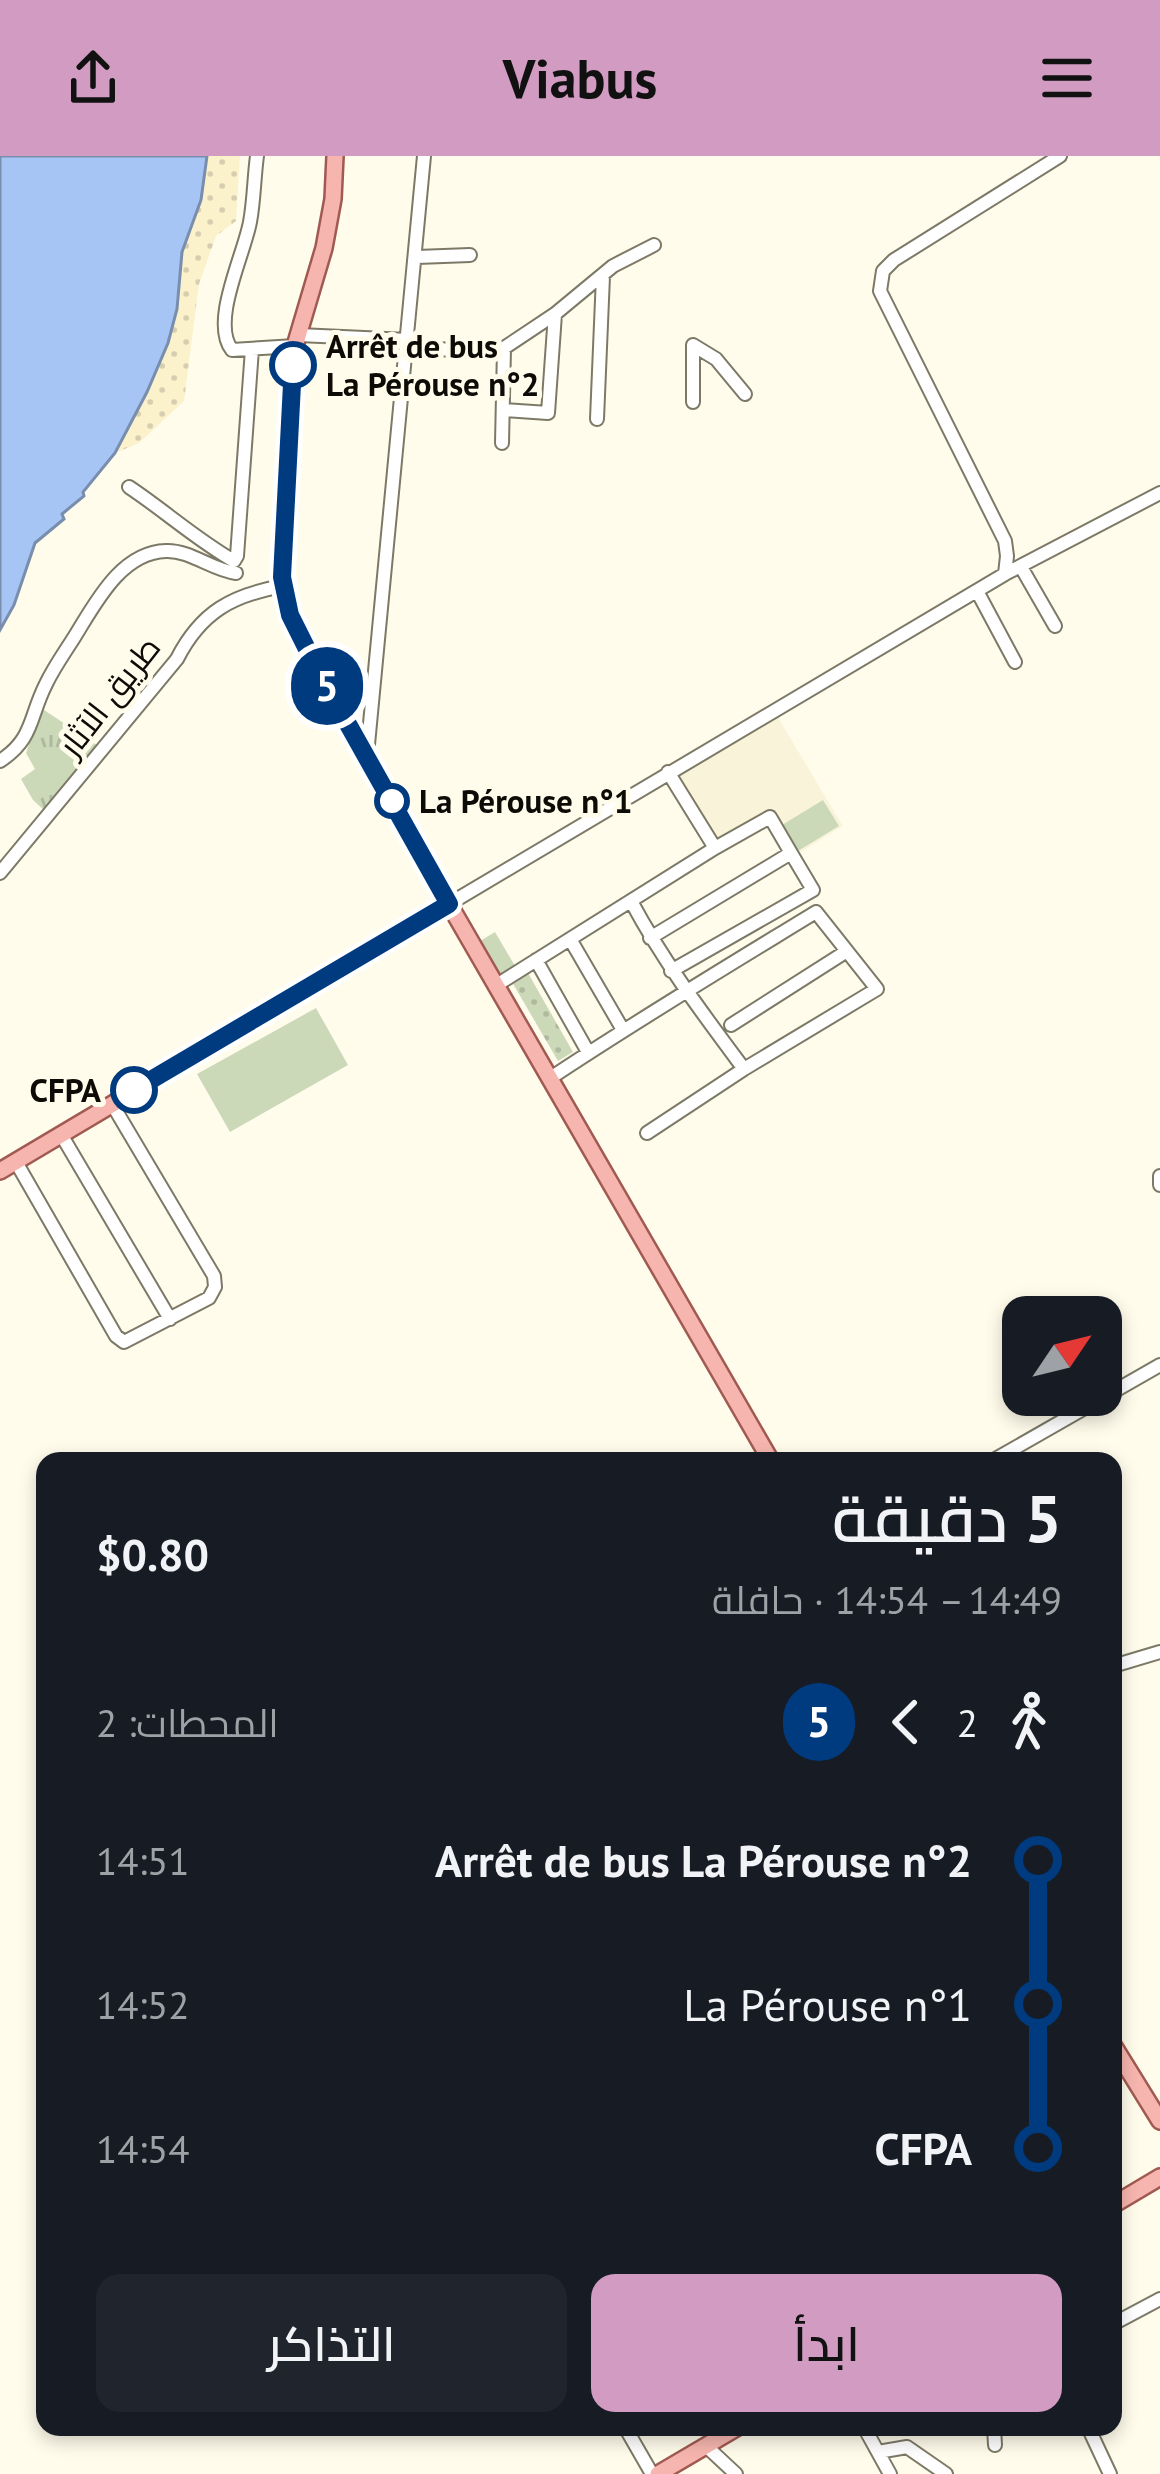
<!DOCTYPE html>
<html lang="ar">
<head>
<meta charset="utf-8">
<style>
  :root { --surface:#171b24; --page:#20242c; --text:#f1f3f6; --muted:#9ea1a6; --accent:#d29cc2 }
  body { margin:0; font-family:"PT Sans",Cairo,sans-serif; background:var(--page); color:var(--text); direction:rtl; height:100vh; display:flex; flex-direction:column; font-size:45px; white-space:nowrap }
  * { box-sizing:border-box; margin:0 }
  p { font-size:39px; color:var(--muted) }
  .icon { flex:none; width:66px; height:66px; fill:none; stroke:currentColor; stroke-width:2; stroke-linecap:round; stroke-linejoin:round }
  .map { position:relative; flex:1; overflow:hidden; direction:ltr }
  .details { position:absolute; left:36px; top:1296px; width:1086px; height:984px; display:flex; flex-direction:column; background:var(--surface); border-radius:24px; box-shadow:0 6px 18px #0003; direction:rtl }
  .details>* { flex:none }
  .badge { padding:0 24px; border-radius:39px; font-size:42px; line-height:78px }
  .needle { width:78px; rotate:55deg }
  .buttons { position:absolute; left:1002px; top:1140px; display:grid; gap:24px }
  .buttons a { display:grid; place-items:center; width:120px; height:120px; border-radius:24px; background:var(--surface); box-shadow:0 6px 18px #0003; font-size:60px }
  .map>.badge { position:absolute; translate:-50% -50%; box-shadow:0 0 0 6px #fff }
  .legs { display:flex; align-items:center; gap:18px; height:132px; padding:0 60px; font-size:39px }
  .legs p { margin-inline-start:auto }
  .head { display:flex; align-items:center; justify-content:space-between; height:204px; padding:0 60px }
  h1 { font-size:66px; font-weight:600; line-height:90px }
  .button { display:flex; gap:24px; margin-top:auto; padding:24px 60px }
  .button a { flex:1; height:138px; border-radius:24px; background:var(--accent); color:#111; font-size:48px; font-weight:600; line-height:138px; text-align:center }
  .button a+a { background:var(--page); color:var(--text) }
  ul { padding:0 60px; list-style:none }
  li { display:flex; align-items:center; gap:42px; height:144px; font-size:45px }
  li i { display:grid; place-items:center; width:18px; height:100%; margin:0 15px; background:currentColor }
  li i::after { content:''; width:30px; height:30px; margin:-15px; border:9px solid; border-radius:50%; background:var(--surface) }
  li p { margin-inline-start:auto }
  li:first-child i { background:linear-gradient(#0000 50%,currentColor 0) }
  li:last-child i { background:linear-gradient(currentColor 50%,#0000 0) }
  header { display:flex; justify-content:space-between; align-items:center; height:156px; padding:0 60px; background:var(--accent); color:#111; font-size:54px; font-weight:600 }
  .map>svg:first-child { display:block }
  .built { fill:#f9f4d9 }
  .grass { fill:url(#grass-tufts) }
  .forest { fill:url(#forest-crowns) }
  .sand { fill:url(#sand-dots) }
  .park { fill:url(#park-dots) }
  .garden { fill:#ccd9b9 }
  .water { fill:#a7c5f4; stroke:#798dad; stroke-width:3 }
  .lines { fill:none; stroke-linecap:round; stroke-linejoin:round }
  .minor-casing { stroke:#7c7967; stroke-width:16 }
  .major-casing { stroke:#a15a51; stroke-width:20 }
  .minor { stroke:#fff; stroke-width:12 }
  .major { stroke:#f6b6af; stroke-width:15 }
  .line-1-casing { stroke:#fff; stroke-width:27 }
  .line-1 { stroke:#003b80; stroke-width:18 }
  .stop-1-dot { fill:#fff; stroke:#003b80; stroke-width:6 }
  .labels { text-anchor:middle; stroke-width:10; stroke-linejoin:round; paint-order:stroke }
  .stop-label { font-size:33px; font-weight:bold; fill:#0d0b06; stroke:#fffcec; text-anchor:start }
  .street-label { font-size:33px; fill:#0d0b06; stroke:#fffcec }
</style>
</head>
<body>
<header><svg class="icon" aria-label="menu" viewBox="0 0 24 24"><path d="M4 6h16M4 12h16M4 18h16"/></svg>Viabus<svg class="icon" aria-label="share" viewBox="0 0 24 24"><path d="M12 15V3M7 8l5-5 5 5M5 13v7h14v-7"/></svg></header>
<div class="map">
<svg width="1160" height="2318" viewBox="0 0 1160 2318">
  <defs>
    <pattern id="grass-tufts" width="24" height="20" patternUnits="userSpaceOnUse" patternTransform="scale(3)"><rect width="24" height="20" fill="#ccd9b9"/><path d="M3 7l-1-3M5 7V3M7 7l1-3M15 17l-1-3M17 17v-4M19 17l1-3" fill="none" stroke="#aeb99e"/></pattern>
    <pattern id="forest-crowns" width="20" height="18" patternUnits="userSpaceOnUse" patternTransform="scale(3)"><rect width="20" height="18" fill="#ccd9b9"/><path d="M2 6a3 3 0 1 1 6 0M12 15a3 3 0 1 1 6 0" fill="none" stroke="#aeb99e"/></pattern>
    <pattern id="sand-dots" width="8" height="8" patternUnits="userSpaceOnUse" patternTransform="scale(3)"><rect width="8" height="8" fill="#fbf2cc"/><path d="M2 2h.1M6 6h.1" fill="none" stroke="#d6ceae" stroke-width="1.8" stroke-linecap="round"/></pattern>
    <pattern id="park-dots" width="8" height="8" patternUnits="userSpaceOnUse" patternTransform="scale(3)"><rect width="8" height="8" fill="#ccd9b9"/><path d="M2 2h.1M6 6h.1" fill="none" stroke="#aeb99e" stroke-width="1.8" stroke-linecap="round"/></pattern>
  </defs>
  <rect width="100%" height="100%" fill="#fffcec"/>
  <path class="built" d="M 776,558 L 843,670 L 796,699 L 771,657 L 713,689 L 674,619 Z"/>
  <path class="grass" d="M 41,552 L 100,591 L 46,656 L 33,644 L 21,623 L 35,613 L 26,597 Z"/>
  <path class="forest" d="M 495,776 L 515,810 L 500,819 L 480,785 Z"/>
  <path class="sand" d="M 207,0 L 240,0 L 236,65 L 216,80 L 199,128 L 184,245 L 139,287 L 115,297 L 155,221 L 174,170 L 182,96 L 201,44 Z"/>
  <path class="park" d="M 528,817 L 573,896 L 558,905 L 512,826 Z"/>
  <path class="garden" d="M 823,644 L 839,670 L 798,695 L 782,669 Z
    M 316,852 L 348,909 L 230,976 L 197,918 Z"/>
  <path class="water" d="M 0,0 L 207,0 L 201,44 L 182,96 L 177,153 L 168,187 L 147,236 L 115,297 L 83,336 L 84,340 L 62,358 L 64,363 L 35,387 L 14,449 L 0,474 Z"/>
  <g class="lines">
    <g class="minor-casing">
      <path id="minor" d="M 257,0 C 254,22 254,45 250,66 C 244,99 210,166 232,194 L 295,190
        M 417,101 L 470,99
        M 299,179 L 408,184 L 420,192 L 487,196 L 504,192 L 555,158 L 613,110 L 654,89
        M 693,246 L 693,189 L 716,203 L 745,238
        M 504,254 L 548,257 L 555,158
        M 597,263 L 603,120
        M 502,287 L 504,192
        M 129,331 C 165,355 197,384 234,405 L 237,400 L 252,193
        M 1021,411 L 1055,470
        M 1005,418 L 1160,337
        M 977,435 L 1015,506
        M 367,599 L 424,0
        M 0,605 C 34,583 29,561 46,528 C 54,511 65,496 75,480 C 95,448 121,396 166,395 C 190,394 212,414 236,417
        M 715,692 L 770,661 L 791,697
        M 0,717 L 177,503 C 201,456 232,439 283,430
        M 449,748 L 1005,418 L 1007,400 L 1005,385 L 880,135 L 883,115 L 894,104 L 1060,0
        M 650,782 L 791,697 L 813,734 L 671,815
        M 570,783 L 623,874
        M 536,804 L 588,896
        M 495,830 L 715,692 L 668,616
        M 731,869 L 847,795
        M 549,923 C 636,865 726,811 816,756 L 877,833 L 744,913 C 703,858 663,805 631,745
        M 647,977 L 744,913
        M 62,980 L 170,1163
        M 16,1006 L 116,1180 L 124,1186 L 209,1142 L 215,1131 L 214,1120 L 112,948
        M 1160,1020 L 1160,1029
        M 992,1305 L 1160,1209
        M 1113,1510 L 1160,1496
        M 1113,2168 L 1160,2143
        M 625,2271 L 652,2318
        M 864,2271 L 890,2318
        M 994,2271 L 995,2289
        M 1088,2271 L 1110,2318
        M 706,2290 L 736,2318
        M 878,2296 L 907,2291 L 946,2318"/>
    </g>
    <g class="major-casing">
      <path id="major" d="M 335,0 L 333,43 L 324,92 L 295,190 L 282,421 L 290,459 L 318,513 L 449,748 L 771,1305
        M 0,1015 L 449,748
        M 1113,1889 L 1160,1965
        M 1113,2049 L 1160,2021
        M 658,2318 L 738,2271"/>
    </g>
    <use href="#minor" class="minor"/>
    <use href="#major" class="major"/>
  </g>
  <g class="lines">
    <g class="line-1-casing">
      <path id="line-1" d="M 134,934 L 449,748 L 317,513 L 290,459 L 282,421 L 293,209"/>
    </g>
    <use href="#line-1" class="line-1"/>
  </g>
  <g class="stop-1-dot">
    <circle cx="293" cy="209" r="21"/>
    <circle cx="392" cy="645" r="15"/>
    <circle cx="134" cy="934" r="21"/>
  </g>
  <g class="labels">
    <g class="stop-label">
      <text x="326" y="202">Arrêt de bus<tspan x="326" dy="38">La Pérouse n°2</tspan></text>
      <text x="419" y="657">La Pérouse n°1</text>
      <text x="101" y="946" text-anchor="end">CFPA</text>
    </g>
    <g class="street-label">
      <text transform="translate(109 540) rotate(-52)" y="12">طريق الآثار</text>
    </g>
  </g>
</svg>
<div class="buttons">
<a><svg class="needle" viewBox="-14 -14 28 28"><path d="M0-13l5 13h-10z" fill="#e53935"/><path d="M0 13l5-13h-10z" fill="#9ea1a6"/></svg></a>
</div>
<b class="badge" style="left:327px;top:530px;background:#003b80;color:#fff">5</b>
<section class="details">
<div class="head"><div><h1>5 دقيقة</h1><p>14:49 – 14:54 · حافلة</p></div><b>$0.80</b></div>
<div class="legs"><svg class="icon" aria-label="walk" viewBox="0 0 24 24"><circle cx="13" cy="4" r="2"/><path d="M13 8l-2 6 4 7M11 14l-3 7M7 12l3-4h3l4 4"/></svg>2<svg class="icon" aria-label="back" viewBox="0 0 24 24"><path d="M15 5l-7 7 7 7"/></svg><b class="badge" style="background:#003b80;color:#fff">5</b><p>المحطات: 2</p></div>
<ul>
<li><i style="color:#003b80"></i><b>Arrêt de bus La Pérouse n°2</b><p>14:51</p></li>
<li><i style="color:#003b80"></i><span>La Pérouse n°1</span><p>14:52</p></li>
<li><i style="color:#003b80"></i><b>CFPA</b><p>14:54</p></li>
</ul>
<div class="button"><a>ابدأ</a><a>التذاكر</a></div>
</section>
</div>
</body>
</html>
